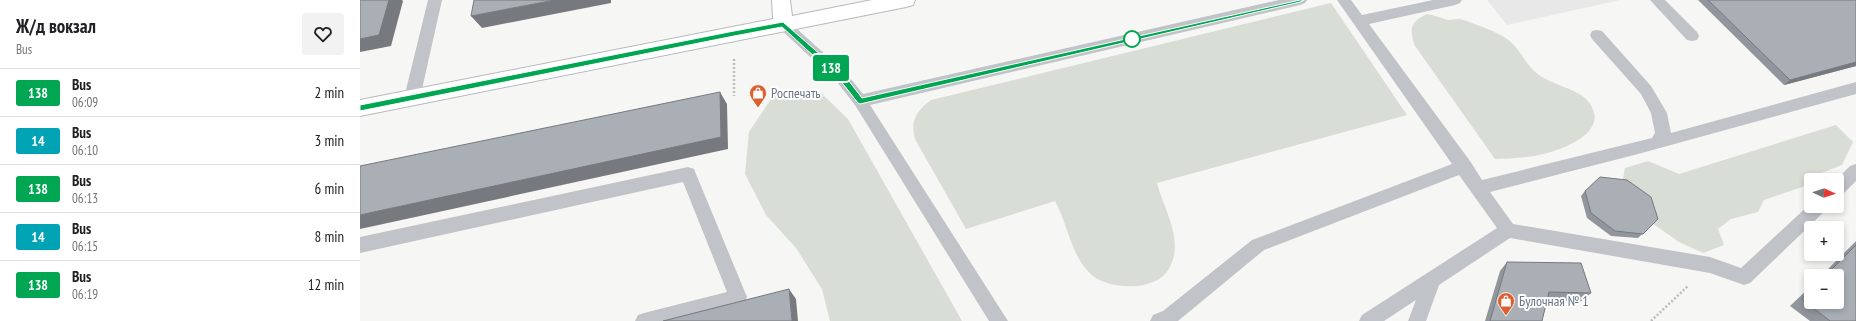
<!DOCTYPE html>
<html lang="en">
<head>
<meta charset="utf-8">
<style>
  :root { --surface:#fff; --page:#f2f2f2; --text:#202124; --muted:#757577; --line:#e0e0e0 }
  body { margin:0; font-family:"PT Sans Narrow",sans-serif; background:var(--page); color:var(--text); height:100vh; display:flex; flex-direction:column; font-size:15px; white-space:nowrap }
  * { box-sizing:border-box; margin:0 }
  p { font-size:13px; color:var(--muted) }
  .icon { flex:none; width:22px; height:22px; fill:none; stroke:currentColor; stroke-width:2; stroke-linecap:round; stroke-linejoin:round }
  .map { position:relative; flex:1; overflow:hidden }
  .drawer { display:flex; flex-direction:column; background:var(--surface); width:360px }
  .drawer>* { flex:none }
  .badge { padding:0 8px; border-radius:3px; font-size:14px; line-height:26px }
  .needle { width:26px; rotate:94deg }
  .fabs { position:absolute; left:1444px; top:173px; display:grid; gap:8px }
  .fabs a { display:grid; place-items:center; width:40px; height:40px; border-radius:4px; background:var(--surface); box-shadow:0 2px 6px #0003; font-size:20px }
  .map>.badge { position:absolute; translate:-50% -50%; box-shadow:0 0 0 2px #fff }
  .round { display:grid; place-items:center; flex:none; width:42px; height:42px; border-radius:4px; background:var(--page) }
  .headline { display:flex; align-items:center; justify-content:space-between; height:68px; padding:0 16px }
  h1 { font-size:19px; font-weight:800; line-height:30px }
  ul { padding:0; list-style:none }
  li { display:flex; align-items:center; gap:12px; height:48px; padding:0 16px; border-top:1px solid var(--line) }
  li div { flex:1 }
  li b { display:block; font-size:15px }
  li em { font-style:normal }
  li .badge { min-width:44px; font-weight:700; text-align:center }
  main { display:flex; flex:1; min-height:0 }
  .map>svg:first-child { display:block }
  .built { fill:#e7e8e7 }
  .green { fill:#d8ddd5 }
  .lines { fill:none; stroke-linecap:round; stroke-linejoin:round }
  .secondary-casing { stroke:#b5b9bd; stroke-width:2 }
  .path { stroke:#babcbf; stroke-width:2.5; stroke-dasharray:2 2; stroke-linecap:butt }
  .lane { fill:#c0c3c7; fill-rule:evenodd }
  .secondary { fill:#fff; fill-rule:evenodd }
  .wall { fill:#91969c }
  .shaded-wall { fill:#767a7f }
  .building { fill:#a9afb5; stroke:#767a7f }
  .line { fill:#00a651; stroke:#fff }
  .stop-dot { fill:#fff; stroke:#00a651; stroke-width:2 }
  .labels { text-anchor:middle; stroke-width:4; stroke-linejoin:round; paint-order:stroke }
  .poi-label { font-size:14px; fill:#677583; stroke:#fff; text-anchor:start }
</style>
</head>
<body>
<main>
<section class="drawer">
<div class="headline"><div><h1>Ж/д вокзал</h1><p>Bus</p></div><a class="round"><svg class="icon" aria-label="heart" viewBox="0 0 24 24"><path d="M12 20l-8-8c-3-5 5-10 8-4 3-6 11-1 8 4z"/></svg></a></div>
<ul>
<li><span class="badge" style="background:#00a651;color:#fff">138</span><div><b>Bus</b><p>06:09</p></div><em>2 min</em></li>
<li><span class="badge" style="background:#00a3b4;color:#fff">14</span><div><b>Bus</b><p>06:10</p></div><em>3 min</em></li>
<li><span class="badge" style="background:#00a651;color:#fff">138</span><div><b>Bus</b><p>06:13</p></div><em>6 min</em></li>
<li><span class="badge" style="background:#00a3b4;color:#fff">14</span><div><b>Bus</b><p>06:15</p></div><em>8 min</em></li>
<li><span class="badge" style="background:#00a651;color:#fff">138</span><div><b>Bus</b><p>06:19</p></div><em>12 min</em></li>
</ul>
</section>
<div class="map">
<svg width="1496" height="321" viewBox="0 0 1496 321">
  <rect width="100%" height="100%" fill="#f6f7f4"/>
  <path class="built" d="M 1127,0 L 1260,0 L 1147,25 Z"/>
  <path class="green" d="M 971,3 L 1047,115 L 797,183 C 804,210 824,239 810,267 C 803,280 791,284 777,286 C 763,287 745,285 733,276 C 711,258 708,224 695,201 L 606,229 L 556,141 C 549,122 556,111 571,100 Z
    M 1067,14 C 1074,15 1081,18 1088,20 C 1091,20 1096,19 1100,19 C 1108,21 1140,33 1147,39 C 1160,48 1166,66 1179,75 C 1191,84 1219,90 1227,100 C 1255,133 1198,152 1174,156 C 1161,158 1148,159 1135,159 L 1055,46 C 1049,29 1050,22 1067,14 Z
    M 459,91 L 488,119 L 602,321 L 470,321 L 462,289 L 436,248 L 406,215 L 385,174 L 389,132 L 413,96 Z
    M 1476,125 L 1493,142 L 1482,165 L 1459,174 L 1445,186 L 1404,200 L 1398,212 L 1371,219 L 1358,229 L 1364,245 L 1343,253 L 1319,242 L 1293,224 L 1262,184 L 1265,168 L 1288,161 L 1319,174 Z"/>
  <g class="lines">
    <g class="secondary-casing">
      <path id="secondary" d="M 412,0 L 430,0 L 432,16 L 512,0 L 555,0 L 553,5 L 546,7 L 0,116 L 0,100 L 413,19 Z"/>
    </g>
    <path class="path" d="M 374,59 L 374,96
      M 1291,321 L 1328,286"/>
    <path class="lane" d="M 68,0 L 82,0 L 60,98 L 57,102 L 52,104 L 47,102 L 44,98 Z
      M 919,0 L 947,0 L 945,3 L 940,5 L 510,105 L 648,321 L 629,321 L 495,105 L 477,82 L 416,25 L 418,21 L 423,20 L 428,21 L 487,74 L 503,94 Z
      M 977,0 L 991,0 L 1002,15 L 1073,0 L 1102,0 L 1100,3 L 1095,5 L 1009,24 L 1110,161 L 1122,180 L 1292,138 L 1295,133 L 1291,113 L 1281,94 L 1232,39 L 1230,35 L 1232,31 L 1237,30 L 1242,31 L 1291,86 L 1307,113 L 1311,133 L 1496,82 L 1496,94 L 1278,154 L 1130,192 L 1153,224 L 1350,257 L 1381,268 L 1451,203 L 1451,206 L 1467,206 L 1465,211 L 1390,283 L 1384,285 L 1350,273 L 1150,238 L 1079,285 L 1066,321 L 1048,321 L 1056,300 L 1024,321 L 999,321 L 1002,315 L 1137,228 L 1099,175 L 904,250 L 818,321 L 790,321 L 793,315 L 803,311 L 892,240 L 1092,164 Z
      M 1290,0 L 1305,0 L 1337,32 L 1339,36 L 1337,40 L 1332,41 L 1327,40 Z
      M 1496,164 L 1496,181 L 1483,194 L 1477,196 L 1477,180 L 1476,180 L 1490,166 Z
      M 328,167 L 334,169 L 336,174 L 387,297 L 384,303 L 317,321 L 275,321 L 278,315 L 284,313 L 367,292 L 323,182 L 0,253 L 0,237 Z"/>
    <use href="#secondary" class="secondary"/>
  </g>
  <path class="wall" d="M 1338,0 L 1496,0 L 1496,66 L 1424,85 Z
    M 1225,191 L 1298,219 L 1278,238 L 1251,236 L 1227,218 L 1221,196 Z
    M 1496,241 L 1496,321 L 1450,321 L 1430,306 L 1451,286 L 1451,302 L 1477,276 L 1461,276 Z
    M 1147,262 L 1231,293 L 1222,301 L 1187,301 L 1182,321 L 1125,321 L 1140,271 Z"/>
  <path class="shaded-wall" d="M 29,0 L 42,0 L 43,1 L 31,46 L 0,52 L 0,39 Z
    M 195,0 L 251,0 L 251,3 L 122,28 L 111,16 Z
    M 1496,62 L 1496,66 L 1424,85 L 1430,80 Z
    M 360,92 L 367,104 L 368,149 L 0,229 L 0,215 Z
    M 429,289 L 436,299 L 438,321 L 432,321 Z"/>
  <path class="building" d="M 0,0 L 29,0 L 19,35 L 0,39 Z
    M 114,0 L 195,0 L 111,16 Z
    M 1348,0 L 1496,0 L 1496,62 L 1430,80 Z
    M 360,92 L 361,137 L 0,215 L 0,166 Z
    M 1240,177 L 1267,180 L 1291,197 L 1298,219 L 1283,234 L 1255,231 L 1231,213 L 1225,191 Z
    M 1496,245 L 1496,321 L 1470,321 L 1442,299 L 1451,290 L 1451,302 L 1477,302 L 1477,276 L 1465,276 Z
    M 1147,262 L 1221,263 L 1231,293 L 1189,292 L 1182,321 L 1130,321 Z
    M 429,289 L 432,321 L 303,321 Z"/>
  <path class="line" d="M 940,2 L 500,104 L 498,103 L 480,80 L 422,27 L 374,36 L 0,111 L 0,105 L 374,31 L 423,22 L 485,76 L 502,98 L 940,0 L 944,0 Z"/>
  <defs>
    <g id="shop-pin" transform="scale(0.9)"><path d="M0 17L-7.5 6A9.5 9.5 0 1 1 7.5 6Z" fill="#d96132" stroke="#fff"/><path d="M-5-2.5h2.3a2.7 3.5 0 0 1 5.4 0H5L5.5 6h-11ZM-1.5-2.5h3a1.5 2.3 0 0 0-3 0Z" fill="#fff"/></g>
  </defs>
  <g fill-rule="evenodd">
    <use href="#shop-pin" x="398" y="93"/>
    <use href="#shop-pin" x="1146" y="301"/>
  </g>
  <circle class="stop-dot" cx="772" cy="39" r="8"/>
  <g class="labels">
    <g class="poi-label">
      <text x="411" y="98">Роспечать</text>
      <text x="1159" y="306">Булочная № 1</text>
    </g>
  </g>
</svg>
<div class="fabs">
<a><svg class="needle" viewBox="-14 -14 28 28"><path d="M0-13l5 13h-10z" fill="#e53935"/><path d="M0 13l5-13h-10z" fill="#757577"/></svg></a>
<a>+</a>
<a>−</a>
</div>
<b class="badge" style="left:471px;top:68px;background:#00a651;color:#fff">138</b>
</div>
</main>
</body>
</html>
